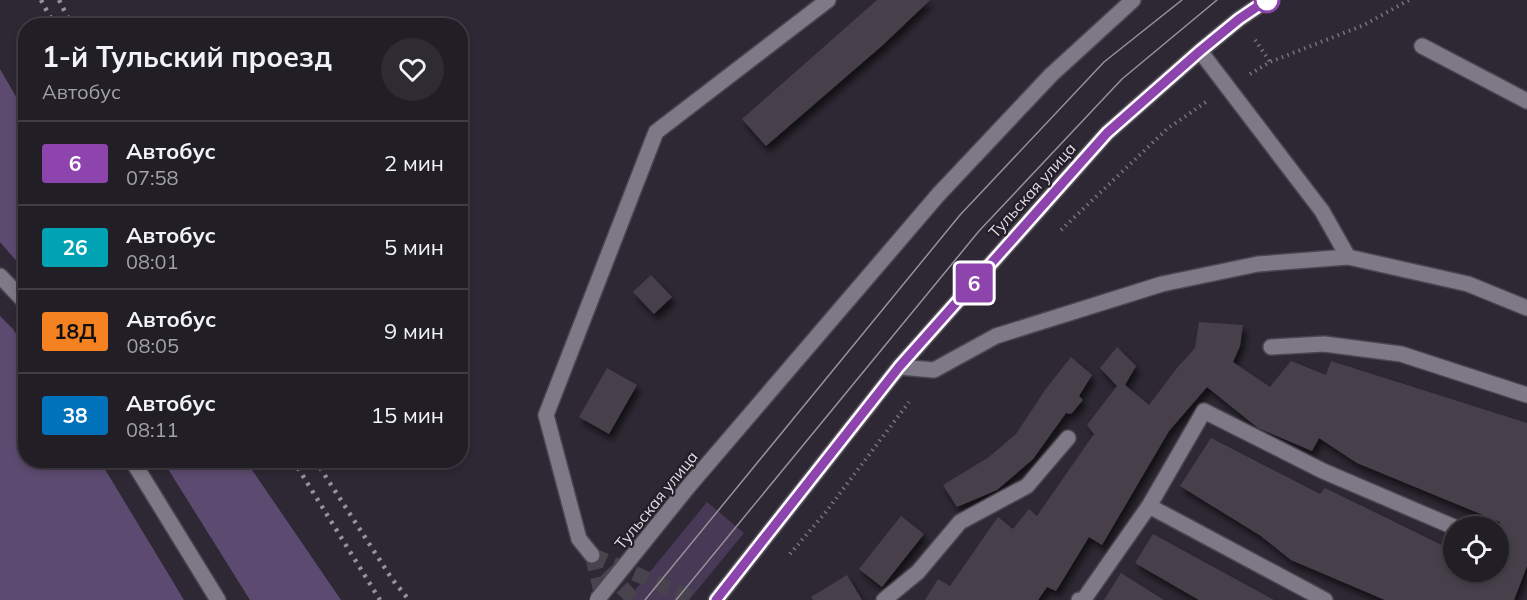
<!DOCTYPE html>
<html lang="ru">
<head>
<meta charset="utf-8">
<style>
  :root { --surface:#221e26; --page:#2e2b32; --text:#f1f3f6; --muted:#a2a2a7; --line:#3f3c43 }
  body { margin:0; font-family:Mulish,sans-serif; background:var(--page); color:var(--text); height:100vh; display:flex; flex-direction:column; font-size:22px; white-space:nowrap }
  * { box-sizing:border-box; margin:0 }
  p { font-size:20px; color:var(--muted) }
  .icon { flex:none; width:33px; height:33px; fill:none; stroke:currentColor; stroke-width:2; stroke-linecap:round; stroke-linejoin:round }
  .map { position:relative; flex:1; overflow:hidden }
  .sheet { position:absolute; left:18px; top:18px; width:450px; height:450px; display:flex; flex-direction:column; background:var(--surface); border-radius:24px; box-shadow:0 3px 9px #0003,0 0 0 2px var(--line) }
  .sheet>* { flex:none }
  .badge { padding:0 12px; border-radius:4px; font-size:21px; line-height:39px }
  .buttons { position:absolute; left:1443px; top:516px; display:grid; gap:12px }
  .buttons a { display:grid; place-items:center; width:66px; height:66px; border-radius:50%; background:var(--surface); box-shadow:0 3px 9px #0003,0 0 0 2px var(--line); font-size:30px }
  .map>.badge { position:absolute; translate:-50% -50%; box-shadow:0 0 0 3px #fff }
  .round { display:grid; place-items:center; flex:none; width:63px; height:63px; border-radius:32px; background:var(--page) }
  .headline { display:flex; align-items:center; justify-content:space-between; height:102px; padding:0 24px }
  h1 { font-size:28px; font-weight:700; line-height:45px }
  ul { padding:0; list-style:none }
  li { display:flex; align-items:center; gap:18px; height:84px; padding:0 24px; border-top:2px solid var(--line) }
  li div { flex:1 }
  li b { display:block; font-size:22px }
  li em { font-style:normal }
  li .badge { min-width:66px; font-weight:700; text-align:center }
  .map>svg:first-child { display:block }
  .green { fill:#483957 }
  .forest { fill:#5d4a70 }
  .building { fill:#46404c; filter:url(#shadow) }
  .lines { fill:none; stroke-linecap:round; stroke-linejoin:round }
  .minor-tunnel { stroke:#48434d; stroke-width:15; stroke-dasharray:15 8; stroke-linecap:butt }
  .minor-casing { stroke:#4a454f; stroke-width:18 }
  .path { stroke:#77737c; stroke-width:4; stroke-dasharray:1.5 4.5; stroke-linecap:butt }
  .minor { stroke:#7f7886; stroke-width:15 }
  .tram { stroke:#96919a; stroke-width:1.5 }
  .rail { stroke:#96919a; stroke-width:4.5; stroke-dasharray:3 6; stroke-linecap:butt }
  .minor-bridge-casing { stroke:#4a454f; stroke-width:18; stroke-linecap:butt }
  .minor-bridge { stroke:#7f7886; stroke-width:15 }
  .line-casing { stroke:#fff; stroke-width:14 }
  .line { stroke:#8e44ad; stroke-width:9 }
  .stop-dot { fill:#fff; stroke:#8e44ad; stroke-width:3 }
  .labels { text-anchor:middle; stroke-width:4.5; stroke-linejoin:round; paint-order:stroke }
  .street-label { font-size:16px; fill:#dfdbe3; stroke:#241e29 }
</style>
</head>
<body>
<div class="map">
<svg width="1527" height="600" viewBox="0 0 1527 600">
  <defs>
    <filter id="shadow"><feDropShadow dx="3.5" dy="6" stdDeviation="3" flood-color="#0009"/></filter>
  </defs>
  <rect width="100%" height="100%" fill="#2d2833"/>
  <path class="green" d="M 707,502 L 744,533 L 689,600 L 627,600 Z"/>
  <path class="forest" d="M 0,69 L 25,112 L 25,271 L 0,242 Z
    M 0,316 L 13,329 L 25,348 L 26,460 L 100,461 L 184,600 L 0,600 Z
    M 163,461 L 246,461 L 341,600 L 250,600 Z"/>
  <path class="building" d="M 877,0 L 930,0 L 884,44 L 766,146 L 742,119 Z
    M 651,275 L 672,297 L 654,314 L 633,292 Z
    M 1199,322 L 1243,325 L 1240,346 L 1233,362 L 1270,387 L 1291,361 L 1326,375 L 1331,361 L 1527,423 L 1527,566 L 1514,600 L 1385,600 L 1291,560 L 1261,536 L 1180,486 L 1211,438 L 1320,494 L 1325,488 L 1454,551 L 1454,572 L 1498,572 L 1500,522 L 1357,463 L 1319,438 L 1312,451 L 1258,428 L 1207,387 L 1169,431 L 1102,545 L 1089,537 L 1056,591 L 1047,587 L 1038,600 L 925,600 L 938,579 L 950,586 L 998,517 L 1013,529 L 1029,509 L 1037,516 L 1094,434 L 1087,425 L 1117,386 L 1100,368 L 1117,347 L 1136,366 L 1125,385 L 1149,405 L 1177,368 L 1195,348 Z
    M 1071,357 L 1092,375 L 1079,396 L 1083,400 L 1071,414 L 1066,413 L 1033,459 L 997,490 L 957,507 L 943,485 L 989,457 L 1016,434 L 1045,390 Z
    M 607,368 L 637,385 L 609,434 L 579,417 Z
    M 901,516 L 924,534 L 882,587 L 859,569 Z
    M 1153,534 L 1274,600 L 1199,600 L 1135,563 Z
    M 1121,573 L 1164,600 L 1104,600 Z
    M 847,575 L 862,600 L 813,600 L 811,597 Z"/>
  <g class="lines">
    <path class="minor-tunnel" d="M 592,555 L 696,600
      M 592,555 L 603,600
      M 606,571 L 634,600"/>
    <g class="minor-casing">
      <path id="minor" d="M 1422,46 L 1527,101
        M 1200,51 L 1322,211 L 1348,257 L 1468,284 L 1527,308
        M 0,276 L 26,303
        M 1271,347 L 1324,344 L 1401,354 L 1527,395
        M 899,367 L 934,370 L 996,336 L 1162,284 L 1258,264 L 1348,257
        M 132,460 L 218,600
        M 688,487 L 938,195 L 1051,75 L 1133,0
        M 1149,506 L 1325,600
        M 592,555 L 579,539 L 546,415 L 656,132 L 828,0
        M 716,600 L 899,367 L 1107,133 L 1200,51 L 1239,19 L 1267,0
        M 884,600 L 918,572 L 960,522 L 1027,486 L 1068,438
        M 1079,600 L 1084,599 L 1149,506 L 1204,411 L 1323,471 L 1454,527"/>
    </g>
    <path class="path" d="M 1255,40 L 1270,62
      M 1250,74 L 1270,62 L 1364,25 L 1409,0
      M 1061,230 L 1167,129 L 1206,102
      M 790,554 L 825,513 L 909,402"/>
    <use href="#minor" class="minor"/>
    <path class="tram" d="M 645,600 L 960,215 L 1104,62 L 1182,0
      M 676,600 L 979,231 L 1122,79 L 1217,0"/>
    <path class="rail" d="M 41,0 L 55,26
      M 59,0 L 72,26
      M 293,460 L 380,600
      M 315,460 L 392,579 L 409,600"/>
    <g class="minor-bridge-casing">
      <path id="minor-bridge" d="M 597,600 L 688,487"/>
    </g>
    <use href="#minor-bridge" class="minor-bridge"/>
  </g>
  <g class="lines">
    <g class="line-casing">
      <path id="line" d="M 716,600 L 899,367 L 1107,133 L 1200,51 L 1239,19 L 1267,0"/>
    </g>
    <use href="#line" class="line"/>
  </g>
  <circle class="stop-dot" cx="1267" cy="0" r="12"/>
  <g class="labels">
    <g class="street-label">
      <text transform="translate(1032 190) rotate(-48)" y="6">Тульская улица</text>
      <text transform="translate(656 500) rotate(-51)" y="6">Тульская улица</text>
    </g>
  </g>
</svg>
<div class="buttons">
<a><svg class="icon" aria-label="locate" viewBox="0 0 24 24"><circle cx="12" cy="12" r="6"/><path d="M12 2v4M12 18v4M2 12h4M18 12h4"/></svg></a>
</div>
<b class="badge" style="left:974px;top:283px;background:#8e44ad;color:#fff">6</b>
<section class="sheet">
<div class="headline"><div><h1>1-й Тульский проезд</h1><p>Автобус</p></div><a class="round"><svg class="icon" aria-label="heart" viewBox="0 0 24 24"><path d="M12 20l-8-8c-3-5 5-10 8-4 3-6 11-1 8 4z"/></svg></a></div>
<ul>
<li><span class="badge" style="background:#8e44ad;color:#fff">6</span><div><b>Автобус</b><p>07:58</p></div><em>2 мин</em></li>
<li><span class="badge" style="background:#00a3b4;color:#fff">26</span><div><b>Автобус</b><p>08:01</p></div><em>5 мин</em></li>
<li><span class="badge" style="background:#f58220;color:#111">18Д</span><div><b>Автобус</b><p>08:05</p></div><em>9 мин</em></li>
<li><span class="badge" style="background:#0072bc;color:#fff">38</span><div><b>Автобус</b><p>08:11</p></div><em>15 мин</em></li>
</ul>
</section>
</div>
</body>
</html>
